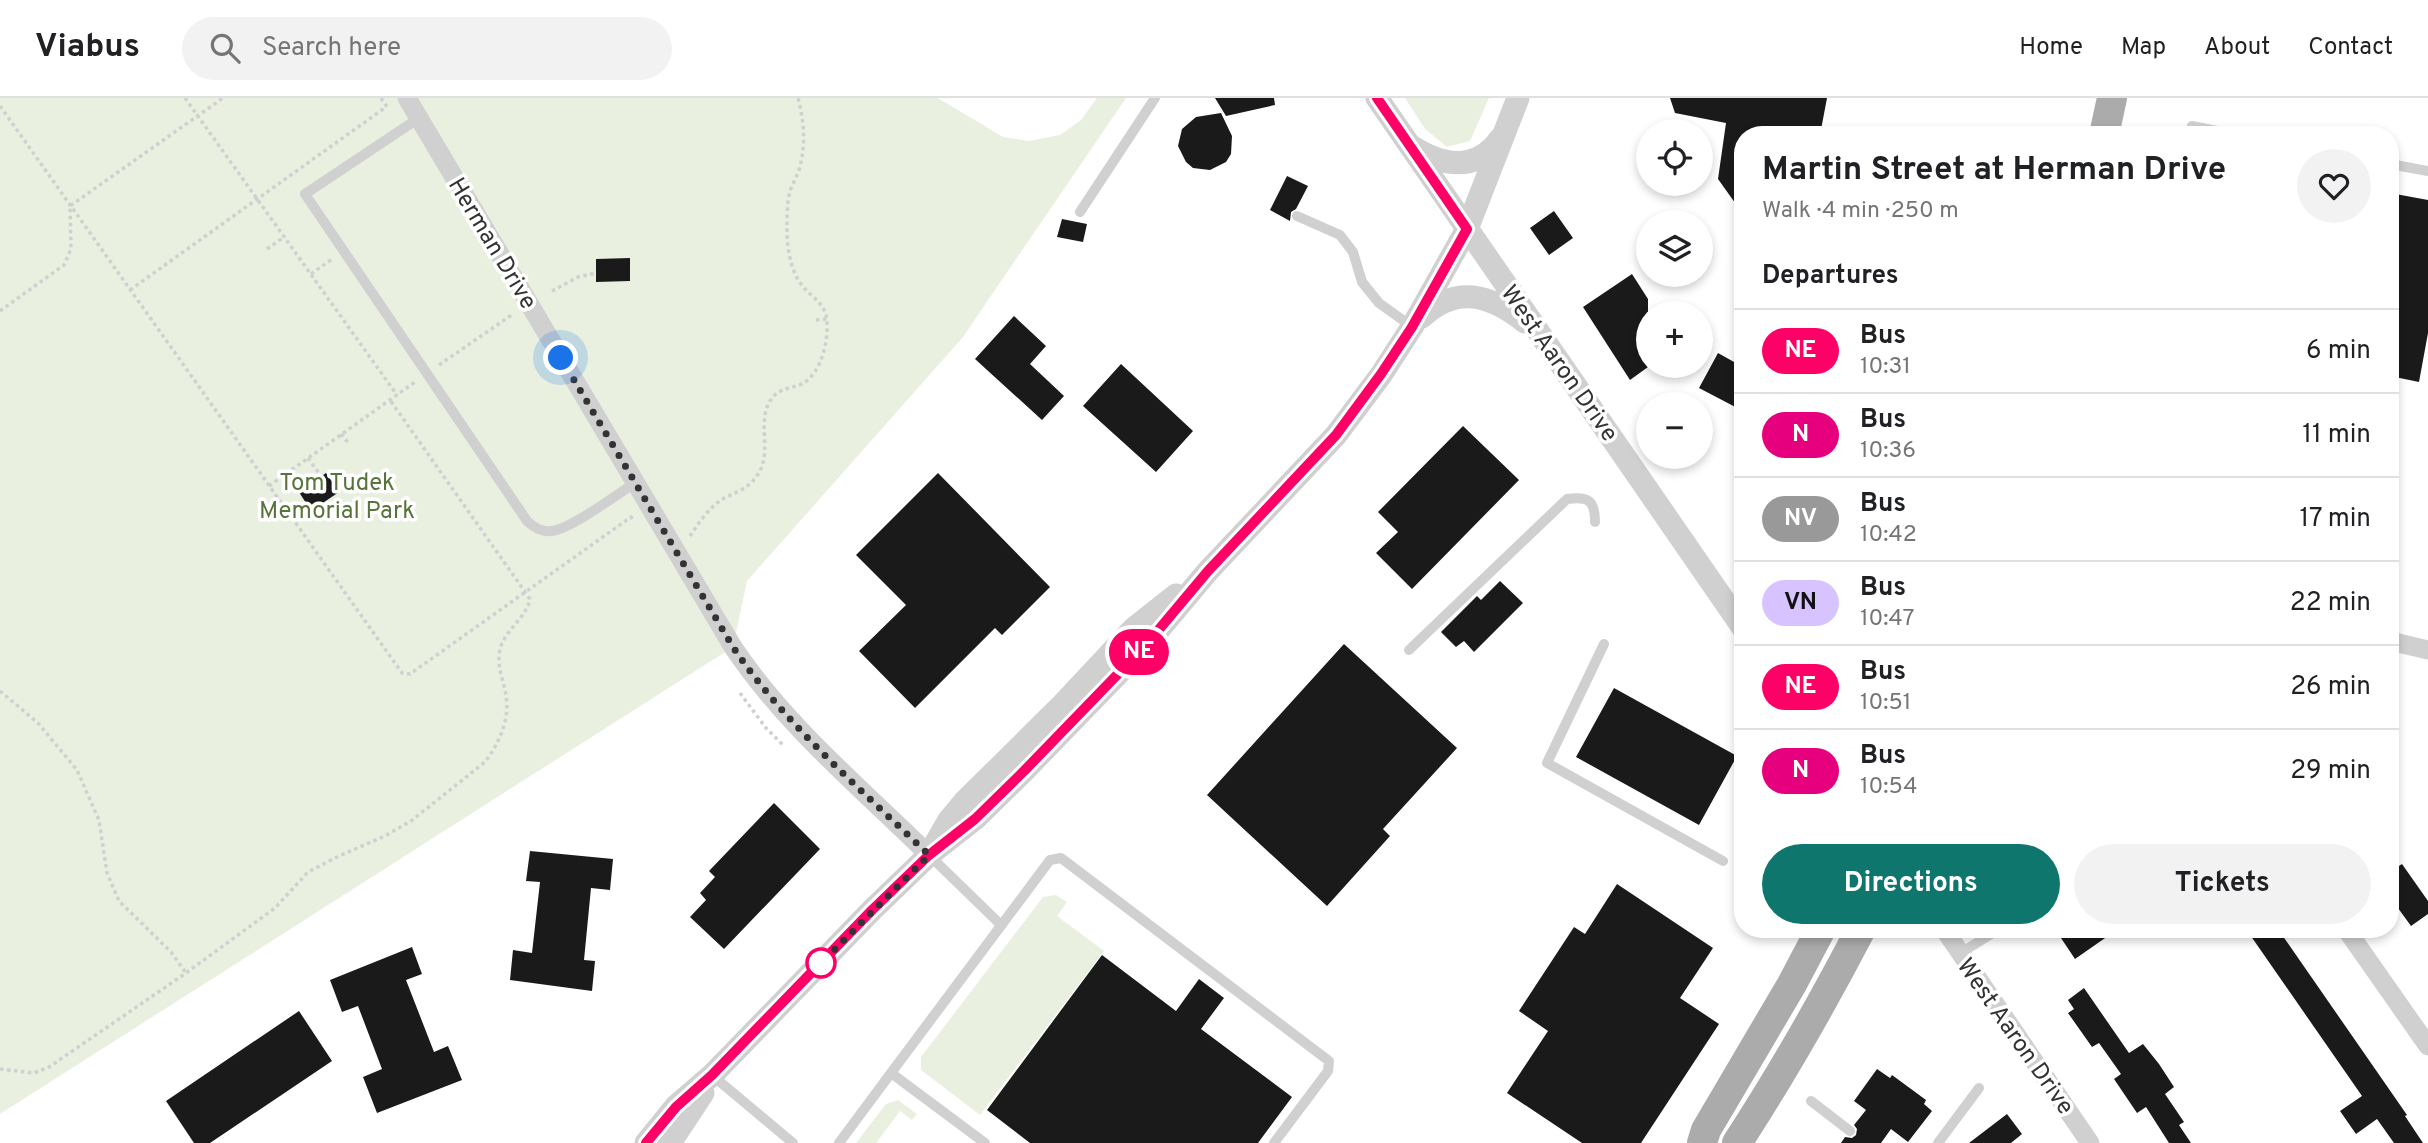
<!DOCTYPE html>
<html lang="en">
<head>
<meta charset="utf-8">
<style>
  :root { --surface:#fff; --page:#f2f2f2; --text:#202124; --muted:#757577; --line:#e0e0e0; --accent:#0f766e }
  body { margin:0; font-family:Overpass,sans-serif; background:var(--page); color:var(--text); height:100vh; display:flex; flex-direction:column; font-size:26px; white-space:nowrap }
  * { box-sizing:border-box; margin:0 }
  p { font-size:23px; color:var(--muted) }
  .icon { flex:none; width:38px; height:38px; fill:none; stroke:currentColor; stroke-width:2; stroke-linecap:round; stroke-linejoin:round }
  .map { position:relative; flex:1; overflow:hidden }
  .panel { position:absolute; left:1734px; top:28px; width:665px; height:812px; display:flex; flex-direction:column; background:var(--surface); border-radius:28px; box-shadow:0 4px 10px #0003 }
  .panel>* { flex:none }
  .badge { padding:0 14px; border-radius:23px; font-size:24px; line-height:46px }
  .tools { position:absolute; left:1636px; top:21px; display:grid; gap:14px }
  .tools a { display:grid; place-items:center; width:77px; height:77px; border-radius:50%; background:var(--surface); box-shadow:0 4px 10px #0003; font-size:35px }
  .you { position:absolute; width:35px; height:35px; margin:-18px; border:5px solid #fff; border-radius:50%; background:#1a73e8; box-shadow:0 0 0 10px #1a73e833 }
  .map>.badge { position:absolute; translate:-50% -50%; box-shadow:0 0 0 4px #fff }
  h2 { padding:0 28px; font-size:26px; line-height:63px }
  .round { display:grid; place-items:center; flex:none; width:74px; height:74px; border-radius:37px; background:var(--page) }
  .head { display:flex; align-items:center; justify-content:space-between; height:119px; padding:0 28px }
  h1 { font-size:33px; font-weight:700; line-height:52px }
  .primary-button { display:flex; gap:14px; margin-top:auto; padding:14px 28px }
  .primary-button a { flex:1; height:80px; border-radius:42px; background:var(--accent); color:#fff; font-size:28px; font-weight:700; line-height:80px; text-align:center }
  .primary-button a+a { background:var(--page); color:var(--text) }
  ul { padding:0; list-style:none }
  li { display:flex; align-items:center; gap:21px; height:84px; padding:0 28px; border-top:2px solid var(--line) }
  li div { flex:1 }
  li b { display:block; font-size:26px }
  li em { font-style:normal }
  li .badge { min-width:77px; font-weight:700; text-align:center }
  header { display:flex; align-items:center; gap:42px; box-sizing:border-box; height:98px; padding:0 35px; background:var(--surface); border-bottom:2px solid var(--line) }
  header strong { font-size:33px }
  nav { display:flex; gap:38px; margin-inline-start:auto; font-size:24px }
  .search { width:490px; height:63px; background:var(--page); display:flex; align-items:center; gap:18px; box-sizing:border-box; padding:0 24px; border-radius:38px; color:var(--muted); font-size:26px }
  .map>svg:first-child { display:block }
  .green { fill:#e9f0e0 }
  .building { fill:#1a1a1a }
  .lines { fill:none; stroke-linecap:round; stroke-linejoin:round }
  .path { stroke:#d0d0d0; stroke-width:3.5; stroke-dasharray:3.5 3.5; stroke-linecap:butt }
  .service { stroke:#d0d0d0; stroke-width:10 }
  .minor { stroke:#d0d0d0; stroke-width:19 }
  .tertiary { stroke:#d0d0d0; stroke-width:23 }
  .primary { stroke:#ababab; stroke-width:30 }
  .line-casing { stroke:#fff; stroke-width:16 }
  .line { stroke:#f06; stroke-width:10 }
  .walk { stroke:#333; stroke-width:7; stroke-dasharray:0 12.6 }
  .stop-dot { fill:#fff; stroke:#f06; stroke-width:3.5 }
  .labels { text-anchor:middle; stroke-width:7; stroke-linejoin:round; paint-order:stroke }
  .street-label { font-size:24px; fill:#333; stroke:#fff }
  .park-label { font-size:24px; fill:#58743a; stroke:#fff }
</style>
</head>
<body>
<header>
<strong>Viabus</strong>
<div class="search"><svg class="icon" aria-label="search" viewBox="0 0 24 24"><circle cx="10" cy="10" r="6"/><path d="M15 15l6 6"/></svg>Search here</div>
<nav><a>Home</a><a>Map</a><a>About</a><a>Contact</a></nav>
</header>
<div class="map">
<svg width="2428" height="1045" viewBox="0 0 2428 1045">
  <rect width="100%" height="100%" fill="#fff"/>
  <path class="green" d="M 0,0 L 938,0 L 1003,39 L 1029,43 L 1060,37 L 1081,22 L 1097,0 L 1126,0 L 963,239 L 747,483 L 733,549 L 0,1016 Z
    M 1405,0 L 1489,0 L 1470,43 L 1447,49 L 1425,31 Z
    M 1056,797 L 1067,804 L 1057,818 L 1104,853 L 980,1017 L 921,972 L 921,959 L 1043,799 Z
    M 898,1002 L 917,1016 L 912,1022 L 900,1013 L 876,1045 L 856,1045 L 886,1006 Z"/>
  <path class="building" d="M 1215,0 L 1274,0 L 1275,7 L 1226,18 Z
    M 1670,0 L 1827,0 L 1820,37 L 1743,37 L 1743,116 L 1718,81 L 1726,25 L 1675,15 Z
    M 1221,15 L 1232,38 L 1231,56 L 1226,64 L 1210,72 L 1193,70 L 1186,64 L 1178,48 L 1182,31 L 1196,19 Z
    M 1287,78 L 1308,88 L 1296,111 L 1291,114 L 1290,123 L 1270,112 Z
    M 2390,95 L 2428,102 L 2428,235 L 2419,284 L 2390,278 Z
    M 1554,113 L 1573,140 L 1549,157 L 1530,130 Z
    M 1062,121 L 1087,126 L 1083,144 L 1057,139 Z
    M 630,160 L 630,183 L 596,184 L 596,161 Z
    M 1632,176 L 1648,201 L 1648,269 L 1630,282 L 1583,209 Z
    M 1014,218 L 1046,248 L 1030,266 L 1064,298 L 1042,322 L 975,261 Z
    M 1718,255 L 1743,269 L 1743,313 L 1699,290 Z
    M 1121,266 L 1193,333 L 1156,374 L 1083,308 Z
    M 1463,328 L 1519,382 L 1412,491 L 1376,455 L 1398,434 L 1378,414 Z
    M 326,375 L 339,394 L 311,413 L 299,394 Z
    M 938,375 L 1050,489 L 1002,537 L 995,530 L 915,610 L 859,553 L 906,507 L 856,457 Z
    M 1500,483 L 1523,505 L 1474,554 L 1464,543 L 1456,549 L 1441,534 L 1477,498 L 1481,502 Z
    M 1344,546 L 1457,650 L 1383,731 L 1390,738 L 1327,808 L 1207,697 Z
    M 1614,590 L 1737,658 L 1699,727 L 1576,659 Z
    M 774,705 L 820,751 L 724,851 L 690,819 L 706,802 L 700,795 L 715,779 L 709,773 Z
    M 530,753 L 613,761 L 610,792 L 591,790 L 584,862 L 595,863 L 592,893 L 510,882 L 513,852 L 532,855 L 540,784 L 526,783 Z
    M 2402,766 L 2428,803 L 2428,816 L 2411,828 L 2390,799 L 2390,774 Z
    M 1617,786 L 1713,850 L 1680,900 L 1719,926 L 1641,1045 L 1582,1045 L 1507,995 L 1548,933 L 1519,913 L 1574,829 L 1585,836 Z
    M 2055,831 L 2118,831 L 2075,861 Z
    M 2246,831 L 2278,831 L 2407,1017 L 2405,1018 L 2423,1045 L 2394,1045 L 2377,1021 L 2356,1036 L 2340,1013 L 2362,998 Z
    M 412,849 L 422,876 L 406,882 L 434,954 L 448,948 L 462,982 L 377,1015 L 363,979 L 382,971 L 358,908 L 342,914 L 330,882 Z
    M 1102,857 L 1176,913 L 1199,881 L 1224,900 L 1201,931 L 1292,999 L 1258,1045 L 1030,1045 L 987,1012 Z
    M 2084,890 L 2129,955 L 2143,946 L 2159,966 L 2174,989 L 2165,996 L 2184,1024 L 2179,1027 L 2191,1045 L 2169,1045 L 2146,1009 L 2137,1015 L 2114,981 L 2121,976 L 2099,945 L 2092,949 L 2068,915 L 2074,911 L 2068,902 Z
    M 299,913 L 332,963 L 210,1045 L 194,1045 L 166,1003 Z
    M 1877,971 L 1890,980 L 1892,977 L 1926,1002 L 1924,1006 L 1932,1013 L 1908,1044 L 1891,1031 L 1881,1045 L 1841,1045 L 1845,1039 L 1852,1040 L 1856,1037 L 1857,1031 L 1854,1027 L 1866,1012 L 1854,1003 Z
    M 2007,1016 L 2022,1036 L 2011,1045 L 1969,1045 Z"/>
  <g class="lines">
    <path class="path" d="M 185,0 L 397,297
      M 381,0 L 387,9
      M 0,8 L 402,575 L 410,576 L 631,419 L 633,422
      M 267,151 L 284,139
      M 311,176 L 332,161
      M 130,192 L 386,9
      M 552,193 L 578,179 L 596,175
      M 0,213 L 64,167 L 71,151 L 70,108 L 223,0
      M 816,222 L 827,221
      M 439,267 L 513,216
      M 341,336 L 349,346
      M 308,360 L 321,378
      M 269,388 L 415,284
      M 292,419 L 306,409
      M 690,438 C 698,426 708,411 721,402 C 733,395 748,391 756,379 C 774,356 756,327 770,303 C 778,290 789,291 802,286 C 821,276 828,244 827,225 C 827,205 811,200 801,186 C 790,171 787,149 787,130 C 787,118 787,105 790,93 C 793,85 798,77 800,68 C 806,45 804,23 798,0
      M 0,593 L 38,625 L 77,672 L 99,722 L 107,775 L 119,803 L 171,854 L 186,875
      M 740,595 L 766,630 L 783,647
      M 0,971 L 34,975 L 49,969 L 186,875 L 275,810 L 308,774 L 339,758 L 385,738 L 411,723 L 485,664 C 502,641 512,616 504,588 C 501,576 497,565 500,551 C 505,532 526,520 530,501 L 390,302"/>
    <path class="service" d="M 419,20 L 305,96 L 527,423 C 535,430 541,434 552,433 C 571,431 617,396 635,385
      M 2192,28 L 2237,37
      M 2390,66 L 2428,73
      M 1080,114 L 1155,0
      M 1297,118 L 1340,137 L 1353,154 L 1362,184 L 1379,205 L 1411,228
      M 1604,546 L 1547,665 L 1723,763
      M 1409,552 L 1567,401 C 1588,398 1595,402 1595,424
      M 929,757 L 1001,827
      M 1959,856 L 1999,831
      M 891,975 L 1050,762 L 1061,760 L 1329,963 L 1328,973 L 1274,1045
      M 713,978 L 793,1045
      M 1811,1003 L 1850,1033
      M 839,1045 L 891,975 L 985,1045
      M 1938,1045 L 1979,990"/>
    <path class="minor" d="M 407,0 L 733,549 C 785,627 862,691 929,757
      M 2390,543 L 2428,552
      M 1944,831 L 2090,1045
      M 2346,831 L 2428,948"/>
    <path class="tertiary" d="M 1377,0 L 1743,530
      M 1411,48 C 1442,68 1476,75 1500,41
      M 1422,219 C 1456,187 1490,196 1525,224
      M 934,748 L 949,722 L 964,704 L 1060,609 L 1133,531 L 1176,497
      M 646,1045 L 676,1008 L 712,977 L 872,812 L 929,757 L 975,721 L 1024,673 L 1145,548 L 1208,473 L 1336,337 L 1381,277 L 1412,229 L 1467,131 L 1518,0
      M 670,1045 L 703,995"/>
    <path class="primary" d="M 2104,37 L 2112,0
      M 1702,1045 L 1706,1032 L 1792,886 L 1821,831
      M 1737,1045 C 1782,976 1823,904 1861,831"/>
  </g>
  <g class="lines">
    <g class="line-casing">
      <path id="line" d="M 646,1045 L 676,1009 L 712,977 L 872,812 L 929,757 L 975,721 L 1024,673 L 1145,548 L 1208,473 L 1336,337 L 1381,276 L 1412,229 L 1467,131 L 1377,0"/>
    </g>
    <use href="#line" class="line"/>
    <path class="walk" d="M 561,260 L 733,549 C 786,628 861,691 929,757 L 821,865"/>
  </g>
  <circle class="stop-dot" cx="821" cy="865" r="14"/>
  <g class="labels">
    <g class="street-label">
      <text transform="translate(493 145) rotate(59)" y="8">Herman Drive</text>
      <text transform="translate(1560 265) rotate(55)" y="8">West Aaron Drive</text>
      <text transform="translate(2016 938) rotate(55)" y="8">West Aaron Drive</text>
    </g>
    <g class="park-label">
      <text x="337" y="392">Tom Tudek<tspan x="337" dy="28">Memorial Park</tspan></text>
    </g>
  </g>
</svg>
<div class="tools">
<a><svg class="icon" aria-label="locate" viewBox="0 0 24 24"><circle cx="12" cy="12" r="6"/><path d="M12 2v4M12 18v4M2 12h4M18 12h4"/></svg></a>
<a><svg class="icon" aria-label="layers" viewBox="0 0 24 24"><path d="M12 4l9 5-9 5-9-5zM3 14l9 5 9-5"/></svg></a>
<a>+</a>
<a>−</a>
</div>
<div class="you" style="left:561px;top:260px"></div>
<b class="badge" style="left:1139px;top:554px;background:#f06;color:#fff">NE</b>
<section class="panel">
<div class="head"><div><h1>Martin Street at Herman Drive</h1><p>Walk · 4 min · 250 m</p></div><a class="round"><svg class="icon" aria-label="heart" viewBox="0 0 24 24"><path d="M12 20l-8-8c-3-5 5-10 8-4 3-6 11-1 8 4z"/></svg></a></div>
<h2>Departures</h2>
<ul>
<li><span class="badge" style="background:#f06;color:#fff">NE</span><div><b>Bus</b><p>10:31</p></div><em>6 min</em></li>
<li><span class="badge" style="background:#e6007e;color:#fff">N</span><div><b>Bus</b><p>10:36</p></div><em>11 min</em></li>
<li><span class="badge" style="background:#999;color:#fff">NV</span><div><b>Bus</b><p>10:42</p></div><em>17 min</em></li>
<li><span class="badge" style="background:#d7c3ff;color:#111">VN</span><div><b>Bus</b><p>10:47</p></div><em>22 min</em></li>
<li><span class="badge" style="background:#f06;color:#fff">NE</span><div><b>Bus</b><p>10:51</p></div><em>26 min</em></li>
<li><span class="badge" style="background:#e6007e;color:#fff">N</span><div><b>Bus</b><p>10:54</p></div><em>29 min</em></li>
</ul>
<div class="primary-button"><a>Directions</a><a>Tickets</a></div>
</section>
</div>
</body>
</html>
